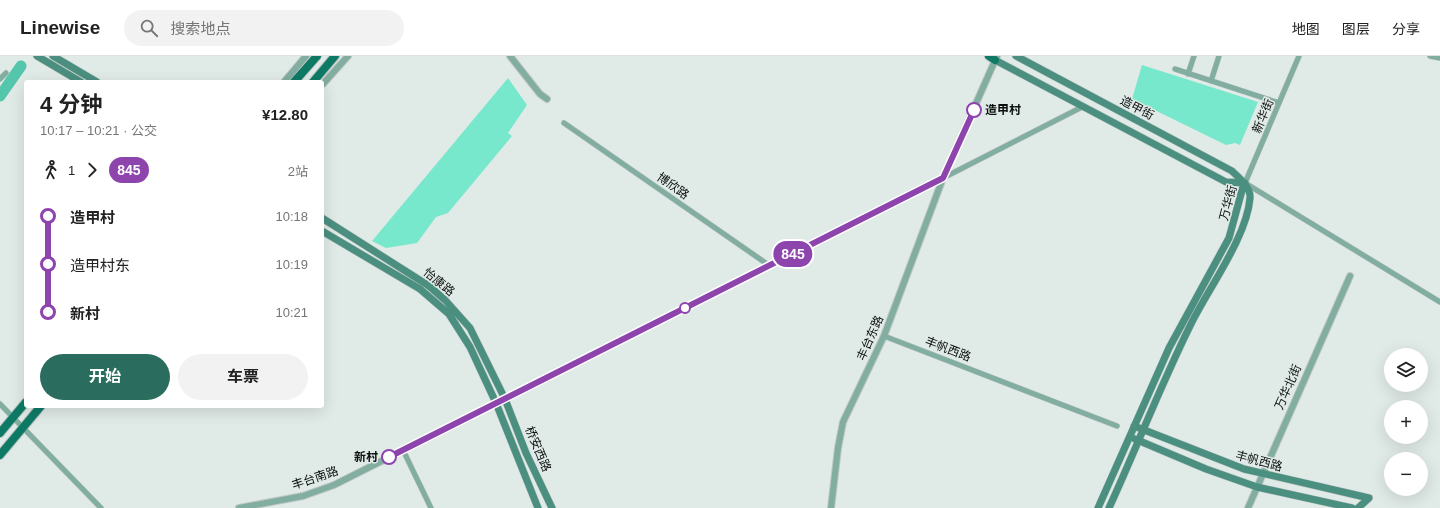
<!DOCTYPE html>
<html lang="zh">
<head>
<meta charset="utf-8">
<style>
  :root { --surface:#fff; --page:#f2f2f2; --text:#222; --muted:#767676; --line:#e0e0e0; --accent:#2a6d5e }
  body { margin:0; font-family:Arial,"Noto Sans SC",sans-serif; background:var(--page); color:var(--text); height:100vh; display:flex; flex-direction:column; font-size:15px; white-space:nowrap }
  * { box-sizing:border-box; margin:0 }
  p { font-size:13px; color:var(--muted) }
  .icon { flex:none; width:22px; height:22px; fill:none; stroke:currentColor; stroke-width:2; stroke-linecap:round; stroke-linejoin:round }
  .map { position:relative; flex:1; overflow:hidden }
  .details { position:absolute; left:24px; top:24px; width:300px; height:328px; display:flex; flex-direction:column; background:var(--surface); border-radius:4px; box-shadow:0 4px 16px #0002 }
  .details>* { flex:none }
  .badge { padding:0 8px; border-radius:13px; font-size:14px; line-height:26px }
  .tools { position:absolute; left:1384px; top:292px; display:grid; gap:8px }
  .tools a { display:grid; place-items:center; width:44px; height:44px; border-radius:50%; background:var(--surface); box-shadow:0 4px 16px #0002; font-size:20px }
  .map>.badge { position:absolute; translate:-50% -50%; box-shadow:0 0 0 2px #fff }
  .legs { display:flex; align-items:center; gap:6px; height:44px; padding:0 16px; font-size:13px }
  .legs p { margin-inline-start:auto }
  .summary { display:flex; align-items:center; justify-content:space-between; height:68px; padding:0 16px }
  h1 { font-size:22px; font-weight:700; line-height:30px }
  .primary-button { display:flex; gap:8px; margin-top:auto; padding:8px 16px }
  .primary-button a { flex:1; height:46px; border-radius:24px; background:var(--accent); color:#fff; font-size:16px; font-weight:700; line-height:46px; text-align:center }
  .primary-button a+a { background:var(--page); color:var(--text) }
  ul { padding:0 16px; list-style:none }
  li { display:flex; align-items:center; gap:14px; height:48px; font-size:15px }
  li i { display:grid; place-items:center; width:6px; height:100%; margin:0 5px; background:currentColor }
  li i::after { content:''; width:10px; height:10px; margin:-5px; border:3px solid; border-radius:50%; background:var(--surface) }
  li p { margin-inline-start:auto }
  li:first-child i { background:linear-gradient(#0000 50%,currentColor 0) }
  li:last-child i { background:linear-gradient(currentColor 50%,#0000 0) }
  header { display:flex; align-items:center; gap:24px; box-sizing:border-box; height:56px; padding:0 20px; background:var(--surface); border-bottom:1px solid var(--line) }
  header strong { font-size:19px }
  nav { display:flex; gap:22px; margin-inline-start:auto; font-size:14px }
  .search { width:280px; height:36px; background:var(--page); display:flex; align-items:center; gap:10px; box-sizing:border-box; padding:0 14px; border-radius:22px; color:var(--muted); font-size:15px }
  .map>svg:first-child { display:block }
  .green { fill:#78e8cd }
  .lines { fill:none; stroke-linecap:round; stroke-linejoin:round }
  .river { stroke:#54c6ac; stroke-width:11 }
  .minor-casing { stroke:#bec7c4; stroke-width:6 }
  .tertiary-casing { stroke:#bec7c4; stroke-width:8 }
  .secondary-casing { stroke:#bec7c4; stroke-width:8 }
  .primary-casing { stroke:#bec7c4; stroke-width:10 }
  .minor { stroke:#82ada1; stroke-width:5 }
  .tertiary { stroke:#82ada1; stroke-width:6 }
  .secondary { stroke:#4a8f7f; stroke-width:7 }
  .primary { stroke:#0e7a66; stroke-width:8 }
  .line-1-casing { stroke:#fff; stroke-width:9 }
  .line-1 { stroke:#8e44ad; stroke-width:6 }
  .stop-1-dot { fill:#fff; stroke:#8e44ad; stroke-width:2 }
  .labels { text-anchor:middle; stroke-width:3; stroke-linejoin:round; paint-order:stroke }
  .street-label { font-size:12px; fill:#0c100f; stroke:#e0eae7 }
  .stop-label { font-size:12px; font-weight:bold; fill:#0c100f; stroke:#e0eae7; text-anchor:start }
</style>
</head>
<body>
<header>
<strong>Linewise</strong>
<div class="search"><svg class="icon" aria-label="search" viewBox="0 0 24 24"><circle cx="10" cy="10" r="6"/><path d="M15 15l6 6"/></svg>搜索地点</div>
<nav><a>地图</a><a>图层</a><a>分享</a></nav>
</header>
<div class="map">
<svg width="1440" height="452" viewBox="0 0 1440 452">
  <rect width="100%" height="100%" fill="#e0eae7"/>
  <path class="green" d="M 1142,9 L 1258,46 L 1240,89 L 1235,87 L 1226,89 L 1132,43 Z
    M 508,22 L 527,49 L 508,77 L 512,80 L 448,157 L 436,161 L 417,187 L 386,192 L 372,185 Z"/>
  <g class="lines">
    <path class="river" d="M 0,40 L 21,10"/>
    <g class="minor-casing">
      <path id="minor" d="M 1299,0 L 1245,127 L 1440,246
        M 1430,0 L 1440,2
        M 1175,13 L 1279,47
        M 1188,18 L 1194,0
        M 0,23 L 6,17
        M 1211,25 L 1219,0
        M 564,67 L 770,210
        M 943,122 L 1082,51
        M 884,280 L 1117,370
        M 0,348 L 101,452
        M 403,394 L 431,452"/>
    </g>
    <g class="tertiary-casing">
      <path id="tertiary" d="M 510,0 L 540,38 L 547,43
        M 284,26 L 306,0
        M 322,29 L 348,0
        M 239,452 L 303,440 L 334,429 L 943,122
        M 831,452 L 838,392 L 843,366 L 884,280 L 943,122 L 997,0
        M 1248,452 L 1350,220"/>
    </g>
    <g class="secondary-casing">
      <path id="secondary" d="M 37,0 L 81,26
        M 53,0 L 97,26
        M 1016,0 L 1232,115 C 1239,122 1251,131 1250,142 C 1247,181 1208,233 1191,268 C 1161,328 1137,391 1109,452
        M 995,4 L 1226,126 L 1245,127
        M 322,162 L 429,230 L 445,244 L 470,272 L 505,343 L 526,397 L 552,452
        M 322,175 L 420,233 L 449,258 L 470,291 L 496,347 L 538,452
        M 1134,370 L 1244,413 L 1369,442 L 1358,452
        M 1135,383 L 1206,413 L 1257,431 L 1352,452
        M 1098,452 L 1169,292 L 1229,182 L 1244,127"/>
    </g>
    <g class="primary-casing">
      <path id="primary" d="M 989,0 L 995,4
        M 294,26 L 317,0
        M 313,26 L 335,0
        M 0,377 L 26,346
        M 0,399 L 41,350"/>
    </g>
    <use href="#minor" class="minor"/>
    <use href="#tertiary" class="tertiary"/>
    <use href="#secondary" class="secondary"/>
    <use href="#primary" class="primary"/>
  </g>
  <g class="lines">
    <g class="line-1-casing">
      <path id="line-1" d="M 389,401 L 943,122 L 974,54"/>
    </g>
    <use href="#line-1" class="line-1"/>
  </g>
  <g class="stop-1-dot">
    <circle cx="974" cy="54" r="7"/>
    <circle cx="685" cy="252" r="5"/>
    <circle cx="389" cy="401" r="7"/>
  </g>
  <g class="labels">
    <g class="street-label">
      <text transform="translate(1137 52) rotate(28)" y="4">造甲街</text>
      <text transform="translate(1263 60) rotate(-67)" y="4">新华街</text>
      <text transform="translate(673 130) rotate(35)" y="4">博欣路</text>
      <text transform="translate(1228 147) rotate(-75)" y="4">万华街</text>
      <text transform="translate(439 226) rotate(39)" y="4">怡康路</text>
      <text transform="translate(870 282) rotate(-66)" y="4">丰台东路</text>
      <text transform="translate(948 293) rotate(21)" y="4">丰帆西路</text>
      <text transform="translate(1288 331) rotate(-66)" y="4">万华北街</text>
      <text transform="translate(538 393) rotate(67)" y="4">桥安西路</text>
      <text transform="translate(1259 405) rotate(15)" y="4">丰帆西路</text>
      <text transform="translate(315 422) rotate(-19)" y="4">丰台南路</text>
    </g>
    <g class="stop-label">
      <text x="985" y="58">造甲村</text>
      <text x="378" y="405" text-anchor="end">新村</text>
    </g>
  </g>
</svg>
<div class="tools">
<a><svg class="icon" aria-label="layers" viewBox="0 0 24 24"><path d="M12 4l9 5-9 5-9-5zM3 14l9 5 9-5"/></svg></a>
<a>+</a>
<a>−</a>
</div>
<b class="badge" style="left:793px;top:198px;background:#8e44ad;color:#fff">845</b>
<section class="details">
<div class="summary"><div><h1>4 分钟</h1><p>10:17 – 10:21 · 公交</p></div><b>¥12.80</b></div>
<div class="legs"><svg class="icon" aria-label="walk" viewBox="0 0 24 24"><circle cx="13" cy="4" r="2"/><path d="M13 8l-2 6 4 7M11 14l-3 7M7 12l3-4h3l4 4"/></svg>1<svg class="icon" aria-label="forward" viewBox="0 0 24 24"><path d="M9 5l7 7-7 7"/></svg><b class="badge" style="background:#8e44ad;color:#fff">845</b><p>2站</p></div>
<ul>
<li><i style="color:#8e44ad"></i><b>造甲村</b><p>10:18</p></li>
<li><i style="color:#8e44ad"></i><span>造甲村东</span><p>10:19</p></li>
<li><i style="color:#8e44ad"></i><b>新村</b><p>10:21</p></li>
</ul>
<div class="primary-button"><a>开始</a><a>车票</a></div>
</section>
</div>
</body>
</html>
